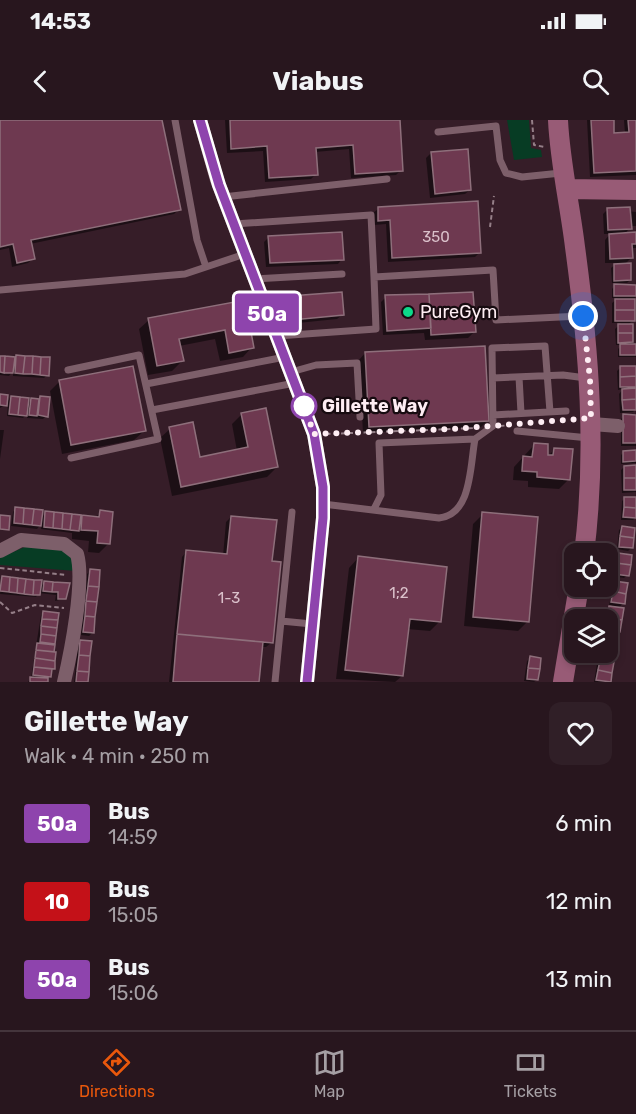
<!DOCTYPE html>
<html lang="en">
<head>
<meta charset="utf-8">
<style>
  :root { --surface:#28161e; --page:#301f27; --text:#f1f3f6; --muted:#a59fa4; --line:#44353c; --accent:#ea580c }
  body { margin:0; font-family:Rubik,sans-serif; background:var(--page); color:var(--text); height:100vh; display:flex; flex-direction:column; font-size:22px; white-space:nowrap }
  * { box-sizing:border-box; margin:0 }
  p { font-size:20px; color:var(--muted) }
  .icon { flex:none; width:33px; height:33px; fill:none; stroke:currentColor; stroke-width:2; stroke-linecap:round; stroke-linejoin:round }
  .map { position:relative; height:562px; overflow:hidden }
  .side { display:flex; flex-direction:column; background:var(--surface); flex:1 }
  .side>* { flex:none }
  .badge { padding:0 12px; border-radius:4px; font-size:21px; line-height:39px }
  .controls { position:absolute; left:564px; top:423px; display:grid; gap:12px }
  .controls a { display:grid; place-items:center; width:54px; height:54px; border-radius:12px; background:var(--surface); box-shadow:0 3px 9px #0003,0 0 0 2px var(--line); font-size:30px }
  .you { position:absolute; width:30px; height:30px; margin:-15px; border:4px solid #fff; border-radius:50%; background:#1a73e8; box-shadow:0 0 0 9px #1a73e833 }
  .map>.badge { position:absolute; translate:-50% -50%; box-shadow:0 0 0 3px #fff }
  .round { display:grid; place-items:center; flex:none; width:63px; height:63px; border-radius:12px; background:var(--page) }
  .head { display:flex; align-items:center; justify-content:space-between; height:102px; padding:0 24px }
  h1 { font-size:28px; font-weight:700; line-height:45px }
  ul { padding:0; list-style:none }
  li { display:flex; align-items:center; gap:18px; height:78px; padding:0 24px }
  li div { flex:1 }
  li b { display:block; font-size:22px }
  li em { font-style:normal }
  li .badge { min-width:66px; font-weight:700; text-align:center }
  .status { display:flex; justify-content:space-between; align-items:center; height:42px; padding:0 30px; background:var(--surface); direction:ltr }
  .status svg { height:16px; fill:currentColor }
  header { display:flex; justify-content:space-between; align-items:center; height:78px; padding:0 24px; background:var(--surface); font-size:27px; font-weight:700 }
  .tabs { display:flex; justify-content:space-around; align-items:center; height:84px; border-top:2px solid var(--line); background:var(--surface); font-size:16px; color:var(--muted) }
  .tabs a { display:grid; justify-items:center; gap:3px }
  .tabs .current { color:var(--accent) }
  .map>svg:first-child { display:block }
  .green { fill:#073c24 }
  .shadow { fill:#0007 }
  .building { fill:#6e3950; stroke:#8e6f7b; stroke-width:1.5 }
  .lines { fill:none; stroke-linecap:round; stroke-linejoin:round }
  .path { stroke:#957f88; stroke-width:2; stroke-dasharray:4.5 3; stroke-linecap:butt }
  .lane { stroke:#7d5f6a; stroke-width:7 }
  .street { stroke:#7d5f6a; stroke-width:14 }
  .secondary { stroke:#985b76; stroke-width:20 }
  .line-casing { stroke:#fff; stroke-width:14 }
  .line { stroke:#8e44ad; stroke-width:9 }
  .walk { stroke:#feedf3; stroke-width:6; stroke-dasharray:0 10.8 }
  .poi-dot { fill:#0cd98a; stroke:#170b10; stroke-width:2 }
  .stop-dot { fill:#fff; stroke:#8e44ad; stroke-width:3 }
  .labels { text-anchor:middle; stroke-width:4.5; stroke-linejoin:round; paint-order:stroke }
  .number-label { font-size:15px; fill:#dac0ca }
  .poi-label { font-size:18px; fill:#feedf3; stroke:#170b10; text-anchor:start }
  .stop-label { font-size:18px; font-weight:bold; fill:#feedf3; stroke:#170b10; text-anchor:start }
</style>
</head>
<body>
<div class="status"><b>14:53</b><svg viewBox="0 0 49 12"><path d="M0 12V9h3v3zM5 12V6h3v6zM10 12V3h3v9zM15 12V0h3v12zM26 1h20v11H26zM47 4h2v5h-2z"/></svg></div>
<header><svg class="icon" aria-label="back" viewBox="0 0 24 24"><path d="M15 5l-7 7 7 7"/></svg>Viabus<svg class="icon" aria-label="search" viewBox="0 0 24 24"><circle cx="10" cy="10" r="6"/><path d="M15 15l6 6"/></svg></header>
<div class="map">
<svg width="636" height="562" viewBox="0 0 636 562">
  <rect width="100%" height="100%" fill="#361d28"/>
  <path class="green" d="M 507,0 L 529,0 L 531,28 L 541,30 L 542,37 L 514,40 Z
    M 27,426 L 67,430 L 77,440 L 76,451 L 0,445 L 0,435 L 6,435 Z"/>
  <path class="shadow" d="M 0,0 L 160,0 L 179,89 L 174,94 L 30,124 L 33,138 L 28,143 L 12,147 L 9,128 L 0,130 Z
    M 225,0 L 398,0 L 401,50 L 396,55 L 351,58 L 349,29 L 315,32 L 316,54 L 311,59 L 265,62 L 263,31 L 227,33 Z
    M 587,0 L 612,0 L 613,15 L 625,14 L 624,0 L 636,0 L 636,55 L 590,57 Z
    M 431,33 L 470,70 L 465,74 L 430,78 L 426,38 Z
    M 378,89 L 480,132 L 475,137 L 388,142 L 386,104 L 374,105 L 373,93 Z
    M 608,89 L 636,92 L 636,106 L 631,106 L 625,114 L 636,114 L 636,128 L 631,128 L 631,138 L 624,145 L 630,160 L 627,163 L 612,163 L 611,148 L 617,143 L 605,143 L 605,120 L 610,114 L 604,114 L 603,94 Z
    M 269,117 L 342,139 L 338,144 L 266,147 L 264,122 Z
    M 615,165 L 636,166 L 633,200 L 628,205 L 631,222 L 627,226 L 636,225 L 636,237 L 618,237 L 618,229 L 622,225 L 616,225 L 615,209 L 621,203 L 612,203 L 612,183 L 618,178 L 612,178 L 612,169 Z
    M 386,177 L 475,211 L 468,218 L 425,220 L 424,213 L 383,215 L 381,182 Z
    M 291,178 L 342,195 L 337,199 L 288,204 L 286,183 Z
    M 244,182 L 252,227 L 243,237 L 220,241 L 215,219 L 179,226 L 182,241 L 172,251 L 148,255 L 139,209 L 149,200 Z
    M 365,233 L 488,300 L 481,307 L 363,313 L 359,240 Z
    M 17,236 L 47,255 L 44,258 L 13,256 L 13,251 L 9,256 L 0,255 L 0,237 Z
    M 620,248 L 635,266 L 631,270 L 636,289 L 633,292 L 620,293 L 619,274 L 623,269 L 618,270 L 617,251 Z
    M 59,262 L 144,311 L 134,320 L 62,334 L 50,271 Z
    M 0,276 L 6,283 L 11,277 L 27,284 L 31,280 L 48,279 L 46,296 L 43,299 L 27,298 L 27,294 L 23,298 L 7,296 L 8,283 L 0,288 Z
    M 242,294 L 277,347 L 267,357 L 172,376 L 160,318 L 170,309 L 199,339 L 237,331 L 232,304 Z
    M 624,296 L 636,296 L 636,326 L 621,326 L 621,299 Z
    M 0,310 L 4,310 L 0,339 Z
    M 534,325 L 546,338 L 554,330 L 568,360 L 559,369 L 528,367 L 528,361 L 513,360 L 514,347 Z
    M 624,332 L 636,332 L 636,343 L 621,344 L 621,335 Z
    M 624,347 L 636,347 L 636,372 L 622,373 L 621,350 Z
    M 625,378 L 636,379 L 636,397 L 633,400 L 621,400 L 622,381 Z
    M 16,389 L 41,398 L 46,393 L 79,401 L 83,397 L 95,398 L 101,392 L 109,423 L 99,433 L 88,432 L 89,421 L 72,419 L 72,413 L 41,409 L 42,403 L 37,409 L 11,406 L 13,392 Z
    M 483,394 L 528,501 L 518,511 L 464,506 L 473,404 Z
    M 231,397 L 271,442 L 271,523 L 266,527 L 261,527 L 258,562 L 169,562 L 182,437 L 186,432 L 223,436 L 226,402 Z
    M 622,407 L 631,428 L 628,431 L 617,429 L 619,410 Z
    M 618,434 L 627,455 L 624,458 L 612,456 Z
    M 358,438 L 439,502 L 430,511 L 407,509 L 402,556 L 395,562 L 336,559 L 349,448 Z
    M 90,451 L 92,513 L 89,516 L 81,515 L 87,454 Z
    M 2,458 L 39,468 L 45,462 L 68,464 L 64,479 L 55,481 L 56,475 L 39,473 L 36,477 L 0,474 Z
    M 615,462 L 623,483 L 618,489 L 622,489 L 615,515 L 608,513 L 608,500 L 605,500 L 607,490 L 612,485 L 609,485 Z
    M 44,492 L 54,523 L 51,526 L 53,548 L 46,562 L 28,562 L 31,558 L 41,495 Z
    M 608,516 L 617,518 L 613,537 L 608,543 L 613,544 L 609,562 L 594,562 L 597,544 L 603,539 L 598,538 L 599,532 L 608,532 Z
    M 81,521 L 86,562 L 74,562 L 78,524 Z
    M 530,538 L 537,560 L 534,562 L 524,561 L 527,541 Z"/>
  <path class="building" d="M 0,0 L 162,0 L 181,90 L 31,120 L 35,139 L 17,143 L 13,124 L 0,127 Z
    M 230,0 L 400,0 L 403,51 L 355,54 L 353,25 L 316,28 L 318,55 L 269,58 L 267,26 L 231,29 Z
    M 591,0 L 614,0 L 614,13 L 629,12 L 628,0 L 636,0 L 636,51 L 594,53 Z
    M 468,29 L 471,70 L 435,74 L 431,32 Z
    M 478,81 L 481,133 L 392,138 L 390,100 L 378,101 L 378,87 Z
    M 630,87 L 632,109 L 608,110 L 607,88 Z
    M 342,112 L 344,140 L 270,143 L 268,116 Z
    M 636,112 L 636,124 L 632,124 L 633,138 L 610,139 L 609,114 Z
    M 631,143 L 631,160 L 614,161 L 614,144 Z
    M 614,164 L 636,165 L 636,176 L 614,176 Z
    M 342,172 L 344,195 L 292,200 L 290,176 Z
    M 473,172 L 476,212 L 431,215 L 429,174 Z
    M 429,174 L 431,208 L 387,211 L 385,175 Z
    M 615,179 L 635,179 L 635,190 L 615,190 Z
    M 245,180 L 254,228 L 229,233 L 225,210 L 179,219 L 184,241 L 157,246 L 148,198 Z
    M 615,190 L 635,190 L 635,201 L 615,201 Z
    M 618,204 L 633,204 L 633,213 L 618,213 Z
    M 618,213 L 633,213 L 633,222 L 618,223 Z
    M 620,224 L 636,224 L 636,235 L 620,235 Z
    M 485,226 L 489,301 L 369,307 L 365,232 Z
    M 16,235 L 25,236 L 23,254 L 15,253 Z
    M 0,236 L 5,236 L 4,253 L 0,252 Z
    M 5,236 L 15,237 L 13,253 L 4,253 Z
    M 25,236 L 33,236 L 32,254 L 23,254 Z
    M 33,236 L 41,237 L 40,255 L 32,254 Z
    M 41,237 L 50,237 L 49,256 L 40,255 Z
    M 133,246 L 146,311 L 71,325 L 59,260 Z
    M 620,246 L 636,246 L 636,256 L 620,257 Z
    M 636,256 L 636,267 L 620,267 L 620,257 Z
    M 636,268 L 636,279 L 622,280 L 622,269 Z
    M 0,274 L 8,275 L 7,286 L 0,285 Z
    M 11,276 L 20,277 L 18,295 L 9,294 Z
    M 40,276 L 50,277 L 48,297 L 38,295 Z
    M 20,277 L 29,278 L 27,296 L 18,295 Z
    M 31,278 L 39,279 L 37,296 L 29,295 Z
    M 636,279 L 636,290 L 623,290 L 622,280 Z
    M 266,288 L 278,347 L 181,367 L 169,307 L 193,302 L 200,337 L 248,327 L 241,293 Z
    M 623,294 L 636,295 L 636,323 L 623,323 Z
    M 534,323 L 548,324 L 548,335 L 553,335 L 554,328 L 573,329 L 570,360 L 537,357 L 537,352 L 522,351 L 523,336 L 532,337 Z
    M 636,330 L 636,341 L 623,342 L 623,331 Z
    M 636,345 L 636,358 L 624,358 L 624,346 Z
    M 624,358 L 636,358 L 636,370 L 624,370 Z
    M 624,377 L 636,377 L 636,388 L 624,387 Z
    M 15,387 L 24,388 L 23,404 L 14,403 Z
    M 624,387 L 636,388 L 636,398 L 623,397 Z
    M 24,388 L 34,389 L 32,405 L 23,404 Z
    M 34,389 L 43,390 L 41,406 L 32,405 Z
    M 100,390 L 113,392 L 110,424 L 97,423 L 98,411 L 81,410 L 82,395 L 99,397 Z
    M 45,391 L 54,392 L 53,408 L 44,407 Z
    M 54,392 L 63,393 L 62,409 L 53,408 Z
    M 482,392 L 538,397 L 529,502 L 473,497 Z
    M 63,393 L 72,394 L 70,410 L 62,409 Z
    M 72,394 L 81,395 L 79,411 L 70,410 Z
    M 0,395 L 10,396 L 9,410 L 0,409 Z
    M 231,396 L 277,400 L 272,441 L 281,442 L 273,523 L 177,514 L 186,430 L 227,434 Z
    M 622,406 L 635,408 L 634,418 L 620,416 Z
    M 620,416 L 634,418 L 633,428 L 619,427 Z
    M 618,433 L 632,435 L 631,445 L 616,443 Z
    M 358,436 L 447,447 L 441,502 L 410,499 L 403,556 L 345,550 Z
    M 616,443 L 631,445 L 629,456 L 614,454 Z
    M 90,449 L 100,450 L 99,467 L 88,466 Z
    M 2,456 L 10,457 L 9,472 L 0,471 Z
    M 10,457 L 18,458 L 17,473 L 9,472 Z
    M 18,458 L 26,459 L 24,474 L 17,473 Z
    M 26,459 L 34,460 L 33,475 L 24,474 Z
    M 34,460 L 42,460 L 40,475 L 33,475 Z
    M 44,461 L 53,462 L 52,472 L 43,471 Z
    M 614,461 L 628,463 L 626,474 L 613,471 Z
    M 53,462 L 70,463 L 66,479 L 58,479 L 58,472 L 52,472 Z
    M 88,466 L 99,467 L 97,482 L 86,481 Z
    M 613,471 L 626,474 L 625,484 L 611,482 Z
    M 86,481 L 97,482 L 95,497 L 85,496 Z
    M 609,486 L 624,488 L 622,500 L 607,498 Z
    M 43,491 L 59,493 L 58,500 L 42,499 Z
    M 85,496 L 95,497 L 94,513 L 83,512 Z
    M 607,498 L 622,500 L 620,512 L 608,510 Z
    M 42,499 L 58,500 L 57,508 L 41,506 Z
    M 41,506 L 57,508 L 56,516 L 41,514 Z
    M 41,514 L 56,516 L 55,524 L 40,522 Z
    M 177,514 L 263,522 L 259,562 L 173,562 Z
    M 608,515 L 618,517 L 616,527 L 608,526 Z
    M 80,520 L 92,521 L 90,536 L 79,535 Z
    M 37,523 L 55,525 L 54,532 L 36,530 Z
    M 608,526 L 616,527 L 615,538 L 600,535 L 601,532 L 608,532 Z
    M 36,530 L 56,532 L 55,541 L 35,538 Z
    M 79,535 L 90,536 L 89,552 L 77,551 Z
    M 530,536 L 541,538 L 540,549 L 528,548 Z
    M 35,538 L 55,541 L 55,549 L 34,547 Z
    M 600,540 L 614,542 L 612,553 L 598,550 Z
    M 34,547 L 52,549 L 51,557 L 33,555 Z
    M 528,548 L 540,549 L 538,560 L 527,559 Z
    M 598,550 L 612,553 L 611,562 L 596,560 Z
    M 77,551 L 89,552 L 88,562 L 76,562 Z
    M 30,557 L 48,558 L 48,562 L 30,562 Z"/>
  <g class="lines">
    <path class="path" d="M 532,0 L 534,25 L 545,27
      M 490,107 L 494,76
      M 500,306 L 512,305
      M 326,314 L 476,308
      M 0,448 L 67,455
      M 0,482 L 12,493 L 35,485 L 64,488"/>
    <path class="lane" d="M 175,0 L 197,120 L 206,147
      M 438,12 L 496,6 L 500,40 L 506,53 L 522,57 L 561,53
      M 223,77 L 387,59
      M 234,104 L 371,95 L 374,157
      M 254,159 L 342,154
      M 0,170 L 185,154 L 245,134
      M 277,216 L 376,209 L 374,157 L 493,150 L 496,200 L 581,196
      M 68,250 L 139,235 L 158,319 L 71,338
      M 291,252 L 316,245 L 357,243 L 360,297
      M 519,257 L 521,293
      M 493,258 L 563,255 L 586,258
      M 146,264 L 285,237
      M 152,290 L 295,263
      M 493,295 L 566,291
      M 517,311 L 589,318
      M 323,384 L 439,398 C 472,395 470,345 475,319 L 493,306 L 492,228 L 545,226 L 550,292
      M 374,389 L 381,375 L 379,323 L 475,319
      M 292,392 L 281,501 L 312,504
      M 275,562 L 281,501"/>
    <path class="street" d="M 200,0 L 217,60 L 314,314 L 323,367 L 323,398 L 307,562
      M 592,304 L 618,306
      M 0,431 L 21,420 L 64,424 L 77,434 C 85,462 71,532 64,562"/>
    <path class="secondary" d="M 558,0 C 560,43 570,85 575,127 C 589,230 597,331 584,434
      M 567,69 L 636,70
      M 563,562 L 579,466"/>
  </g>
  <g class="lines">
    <g class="line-casing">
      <path id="line" d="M 200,0 L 219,65 L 314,314 L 323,367 L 323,398 L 307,562"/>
    </g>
    <use href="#line" class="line"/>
    <path class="walk" d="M 304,286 L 302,280 L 314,314 L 453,309 L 591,298 L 590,259 L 583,196"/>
  </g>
  <circle class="poi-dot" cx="408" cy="192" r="6"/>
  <circle class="stop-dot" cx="304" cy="286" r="12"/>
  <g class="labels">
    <g class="number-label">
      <text x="436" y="122">350</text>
      <text x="399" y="478">1;2</text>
      <text x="229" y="483">1-3</text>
    </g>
    <g class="poi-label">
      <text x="420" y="198">PureGym</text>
    </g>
    <g class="stop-label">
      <text x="322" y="292">Gillette Way</text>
    </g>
  </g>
</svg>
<div class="controls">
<a><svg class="icon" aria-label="locate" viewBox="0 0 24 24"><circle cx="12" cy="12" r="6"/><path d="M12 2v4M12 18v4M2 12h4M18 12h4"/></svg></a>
<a><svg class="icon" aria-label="layers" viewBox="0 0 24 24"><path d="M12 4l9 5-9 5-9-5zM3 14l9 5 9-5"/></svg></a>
</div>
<div class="you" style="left:583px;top:196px"></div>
<b class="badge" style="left:267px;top:193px;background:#8e44ad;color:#fff">50a</b>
</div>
<section class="side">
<div class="head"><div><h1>Gillette Way</h1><p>Walk · 4 min · 250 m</p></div><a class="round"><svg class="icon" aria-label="heart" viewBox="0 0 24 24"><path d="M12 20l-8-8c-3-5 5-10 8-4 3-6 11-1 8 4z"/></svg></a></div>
<ul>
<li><span class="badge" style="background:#8e44ad;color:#fff">50a</span><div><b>Bus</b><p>14:59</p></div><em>6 min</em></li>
<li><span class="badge" style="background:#c41118;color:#fff">10</span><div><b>Bus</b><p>15:05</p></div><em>12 min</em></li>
<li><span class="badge" style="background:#8e44ad;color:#fff">50a</span><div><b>Bus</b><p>15:06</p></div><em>13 min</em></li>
</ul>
</section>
<nav class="tabs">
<a class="current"><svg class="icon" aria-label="directions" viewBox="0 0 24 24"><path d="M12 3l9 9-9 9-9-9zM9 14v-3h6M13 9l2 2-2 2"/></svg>Directions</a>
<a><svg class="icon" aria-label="map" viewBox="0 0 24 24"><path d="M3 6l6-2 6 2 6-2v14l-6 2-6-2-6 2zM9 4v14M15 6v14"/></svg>Map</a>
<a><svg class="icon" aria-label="tickets" viewBox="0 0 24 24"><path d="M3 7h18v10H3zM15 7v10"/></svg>Tickets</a>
</nav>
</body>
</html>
